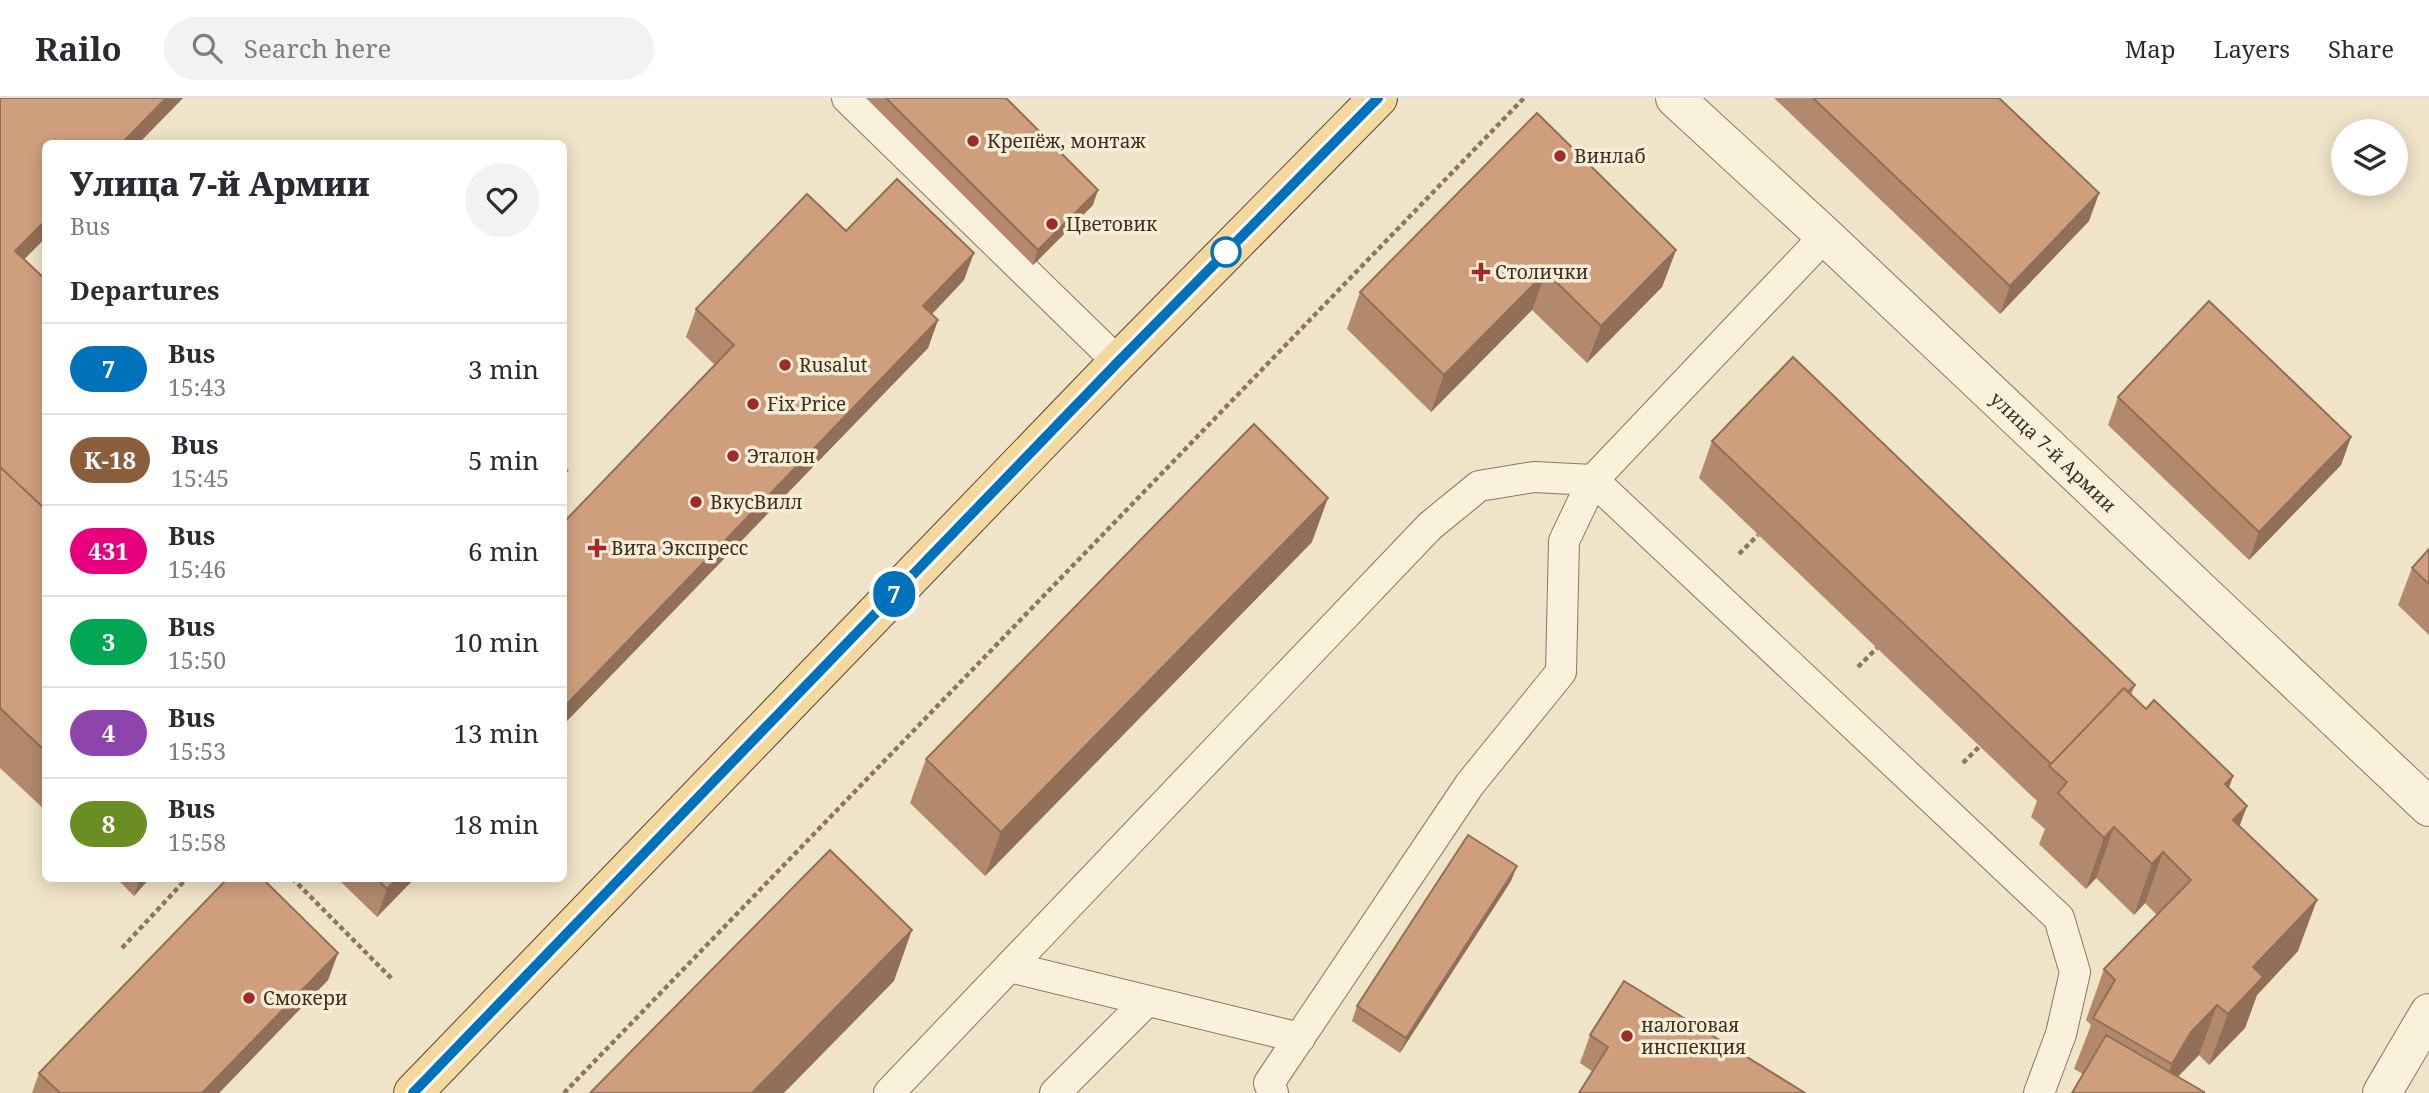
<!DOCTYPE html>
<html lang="en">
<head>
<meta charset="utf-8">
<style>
  :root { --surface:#fff; --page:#f2f2f3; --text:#2b2b33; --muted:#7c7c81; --line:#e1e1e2 }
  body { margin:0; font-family:"Noto Serif",serif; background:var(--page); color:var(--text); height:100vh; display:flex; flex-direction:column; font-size:26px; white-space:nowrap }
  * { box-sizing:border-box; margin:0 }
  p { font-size:23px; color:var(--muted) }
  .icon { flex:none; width:38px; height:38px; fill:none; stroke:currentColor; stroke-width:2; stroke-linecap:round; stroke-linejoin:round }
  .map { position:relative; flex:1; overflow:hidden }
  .drawer { position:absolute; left:42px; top:42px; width:525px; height:742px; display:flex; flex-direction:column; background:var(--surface); border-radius:10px; box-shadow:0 4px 18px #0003 }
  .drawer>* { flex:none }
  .badge { padding:0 14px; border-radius:23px; font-size:24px; line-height:46px }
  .tools { position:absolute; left:2331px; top:21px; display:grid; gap:14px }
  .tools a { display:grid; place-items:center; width:77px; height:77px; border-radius:50%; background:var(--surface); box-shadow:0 4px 18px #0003; font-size:35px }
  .map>.badge { position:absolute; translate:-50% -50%; box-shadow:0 0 0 4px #fff }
  h2 { padding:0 28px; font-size:26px; line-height:63px }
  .round { display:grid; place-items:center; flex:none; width:74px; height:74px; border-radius:37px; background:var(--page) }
  .summary { display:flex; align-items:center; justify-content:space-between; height:119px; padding:0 28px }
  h1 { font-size:33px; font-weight:800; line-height:52px }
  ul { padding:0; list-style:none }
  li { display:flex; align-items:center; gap:21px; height:91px; padding:0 28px; border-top:2px solid var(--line) }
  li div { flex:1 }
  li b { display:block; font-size:26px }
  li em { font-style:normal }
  li .badge { min-width:77px; font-weight:700; text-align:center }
  header { display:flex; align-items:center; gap:42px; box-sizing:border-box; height:98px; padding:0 35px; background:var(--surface); border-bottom:2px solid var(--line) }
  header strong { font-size:33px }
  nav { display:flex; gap:38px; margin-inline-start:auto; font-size:24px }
  .search { width:490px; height:63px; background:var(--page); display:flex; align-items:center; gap:18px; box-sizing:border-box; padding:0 24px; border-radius:38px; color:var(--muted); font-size:26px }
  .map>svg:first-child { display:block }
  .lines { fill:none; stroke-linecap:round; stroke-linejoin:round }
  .service-casing { stroke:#8d765c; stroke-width:32 }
  .minor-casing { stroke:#8d765c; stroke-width:40 }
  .tertiary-casing { stroke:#8d765c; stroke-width:40 }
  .primary-casing { stroke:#5b4430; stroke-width:40 }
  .path { stroke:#8d765c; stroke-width:4.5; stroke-dasharray:5 3.5; stroke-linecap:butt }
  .service { stroke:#faf1dc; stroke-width:30 }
  .minor { stroke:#faf1dc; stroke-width:38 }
  .tertiary { stroke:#faf1dc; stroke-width:38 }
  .primary { stroke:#f3d9a0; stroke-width:38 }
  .wall { fill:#b2896c }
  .shaded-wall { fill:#916f58 }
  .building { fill:#cf9f7d; stroke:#916f58; stroke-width:2 }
  .line-casing { stroke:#fff; stroke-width:16 }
  .line { stroke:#0072bc; stroke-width:10 }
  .poi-dot { fill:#9e2a2b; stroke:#f7eed8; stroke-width:2.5 }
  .stop-dot { fill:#fff; stroke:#0072bc; stroke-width:3.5 }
  .labels { text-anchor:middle; stroke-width:7; stroke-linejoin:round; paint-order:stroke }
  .poi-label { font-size:19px; fill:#3d2e20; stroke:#f7eed8; text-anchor:start }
  .street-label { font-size:19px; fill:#3d2e20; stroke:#f7eed8 }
</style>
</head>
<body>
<header>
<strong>Railo</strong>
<div class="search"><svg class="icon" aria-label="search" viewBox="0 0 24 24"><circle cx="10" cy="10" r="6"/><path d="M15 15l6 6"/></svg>Search here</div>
<nav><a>Map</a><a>Layers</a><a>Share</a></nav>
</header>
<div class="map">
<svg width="2429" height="995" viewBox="0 0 2429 995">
  <rect width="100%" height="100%" fill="#f0e4c8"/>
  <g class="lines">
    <g class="service-casing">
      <path id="service" d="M 847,0 L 1118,264
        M 1010,869 L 1300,940
        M 889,995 L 1430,428 L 1479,388 L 1534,379 L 1593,382 L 2059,820 L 2075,874 L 2061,936 L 2039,995
        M 1055,995 L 1147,903
        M 1273,995 L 1269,985 L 1470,686 L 1561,574 L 1564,443 L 1593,382 L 1825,138"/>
    </g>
    <g class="minor-casing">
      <path id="minor" d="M 2382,995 L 2429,915"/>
    </g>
    <g class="tertiary-casing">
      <g id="tertiary">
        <path id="s1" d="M 1675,0 L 1825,138 L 2429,709"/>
      </g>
    </g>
    <g class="primary-casing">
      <path id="primary" d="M 413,995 L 1118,264 L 1378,0"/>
    </g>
    <path class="path" d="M 564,370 L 567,374 L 564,378
      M 1739,456 L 1758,437
      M 1858,569 L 1877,550
      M 1963,665 L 1980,648
      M 292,780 L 392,881
      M 122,850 L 187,780
      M 564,995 L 1524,0"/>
    <use href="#service" class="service"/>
    <use href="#minor" class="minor"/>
    <use href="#tertiary" class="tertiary"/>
    <use href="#primary" class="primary"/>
  </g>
  <path class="wall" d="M 0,0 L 183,0 L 138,46 L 46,46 L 46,140 L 24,161 L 46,182 L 46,713 L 0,670 Z
    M 866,0 L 1006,0 L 1093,107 L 1033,167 Z
    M 1774,0 L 1999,0 L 2099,95 L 2089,123 L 2000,216 Z
    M 846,133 L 964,182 L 932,216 L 938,222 L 928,250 L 564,626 L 564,424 L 715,267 L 686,239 L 696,211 Z
    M 1676,152 L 1662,189 L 1587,265 L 1532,212 L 1431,314 L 1347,231 L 1360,194 Z
    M 2118,299 L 2351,339 L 2341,367 L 2249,462 L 2108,327 Z
    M 1712,343 L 2135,587 L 2131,597 L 2146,611 L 2233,678 L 2229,690 L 2247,708 L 2239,728 L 2298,853 L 2257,897 L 2245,930 L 2209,967 L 2199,957 L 2178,979 L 2083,976 L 2074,971 L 2091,927 L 2086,922 L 2104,871 L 2157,817 L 2145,805 L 2134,817 L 2096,780 L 2086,791 L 2039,746 L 2045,731 L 2031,719 L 2037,703 L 1699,380 Z
    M 1312,444 L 985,778 L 910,705 L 926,661 Z
    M 2429,451 L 2429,537 L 2398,507 L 2412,470 Z
    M 116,780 L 150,780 L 134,798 Z
    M 337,780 L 415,780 L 377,819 Z
    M 1511,783 L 1400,955 L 1352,923 L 1357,908 Z
    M 338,855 L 328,882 L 219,995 L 32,995 L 39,975 Z
    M 1590,937 L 1805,995 L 1593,974 L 1580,965 Z"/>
  <path class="shaded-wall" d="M 166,0 L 183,0 L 138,46 L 121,46 Z
    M 1098,92 L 1093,107 L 1033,167 L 1038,152 Z
    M 2099,95 L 2089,123 L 2000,216 L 2010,188 Z
    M 46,122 L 46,139 L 5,181 L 15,153 Z
    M 1676,152 L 1662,189 L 1587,265 L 1601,228 Z
    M 974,155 L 964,182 L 913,236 L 923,208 Z
    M 1546,174 L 1532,212 L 1431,314 L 1444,277 Z
    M 938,222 L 928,250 L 564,626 L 564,609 Z
    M 2351,339 L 2341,367 L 2249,462 L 2259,434 Z
    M 1328,400 L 1312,444 L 985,778 L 1001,734 Z
    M 2233,678 L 2214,729 L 2225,686 Z
    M 2247,708 L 2228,759 L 2233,722 Z
    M 2114,729 L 2096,780 L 2086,791 L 2104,740 Z
    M 2163,754 L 2145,805 L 2134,817 L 2152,766 Z
    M 1517,768 L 1511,783 L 1400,955 L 1406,940 Z
    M 140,780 L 150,780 L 134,798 Z
    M 398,780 L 415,780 L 377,819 L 387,791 Z
    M 2317,802 L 2298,853 L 2257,897 L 2245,930 L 2209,967 L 2228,916 L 2253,869 Z
    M 912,832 L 894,883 L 784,995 L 752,995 Z
    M 338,855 L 328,882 L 219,995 L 202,995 Z
    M 2217,907 L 2199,957 L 2161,995 L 2172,966 L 2191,934 Z"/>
  <path class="building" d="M 0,0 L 166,0 L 121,46 L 46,46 L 46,122 L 15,153 L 46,182 L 46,412 L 0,369 Z
    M 886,0 L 1006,0 L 1098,92 L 1038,152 Z
    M 1813,0 L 1999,0 L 2099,95 L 2010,188 Z
    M 1537,15 L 1676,152 L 1601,228 L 1546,174 L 1444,277 L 1360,194 Z
    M 897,81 L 974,155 L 923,208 L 938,222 L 564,609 L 564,424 L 734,247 L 696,211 L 807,96 L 846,133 Z
    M 2209,203 L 2351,339 L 2259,434 L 2118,299 Z
    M 1793,259 L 2135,587 L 2128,594 L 2124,590 L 2051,666 L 1712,343 Z
    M 1254,326 L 1328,400 L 1001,734 L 926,661 Z
    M 0,369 L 46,412 L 46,654 L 0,610 Z
    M 2429,451 L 2429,486 L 2412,470 Z
    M 2124,590 L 2146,611 L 2154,602 L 2233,678 L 2225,686 L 2247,708 L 2233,722 L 2317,802 L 2253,869 L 2263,879 L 2228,916 L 2217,907 L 2191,934 L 2172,966 L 2093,920 L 2115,882 L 2104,871 L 2191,782 L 2163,754 L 2152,766 L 2114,729 L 2104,740 L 2058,695 L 2067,684 L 2049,668 Z
    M 1468,737 L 1517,768 L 1406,940 L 1357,908 Z
    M 830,752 L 912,832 L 752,995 L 590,995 Z
    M 228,780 L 262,780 L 338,855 L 202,995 L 60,995 L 39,975 Z
    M 376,780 L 398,780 L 387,791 Z
    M 1624,883 L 1805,995 L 1579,995 L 1608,949 L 1590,937 Z
    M 2106,937 L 2204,994 L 2204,995 L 2072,995 Z"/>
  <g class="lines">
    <g class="line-casing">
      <path id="line" d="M 413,995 L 1118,264 L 1378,0"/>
    </g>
    <use href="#line" class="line"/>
  </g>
  <g class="poi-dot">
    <circle cx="973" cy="43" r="7"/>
    <circle cx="1560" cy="58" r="7"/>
    <circle cx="1052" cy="126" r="7"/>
    <path d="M1477.5 163.5h7v7h7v7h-7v7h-7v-7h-7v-7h7z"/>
    <circle cx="785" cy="267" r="7"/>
    <circle cx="753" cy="306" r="7"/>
    <circle cx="733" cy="358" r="7"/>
    <circle cx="696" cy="404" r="7"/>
    <path d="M593.5 439.5h7v7h7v7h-7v7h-7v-7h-7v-7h7z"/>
    <circle cx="249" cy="900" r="7"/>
    <circle cx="1627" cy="938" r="7"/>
  </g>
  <circle class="stop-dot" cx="1226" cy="154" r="14"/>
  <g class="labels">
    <g class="poi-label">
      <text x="987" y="50">Крепёж, монтаж</text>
      <text x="1574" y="65">Винлаб</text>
      <text x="1066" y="133">Цветовик</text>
      <text x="1495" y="181">Столички</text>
      <text x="799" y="274">Rusalut</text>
      <text x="767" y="313">Fix Price</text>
      <text x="747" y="365">Эталон</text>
      <text x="710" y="411">ВкусВилл</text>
      <text x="611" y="457">Вита Экспресс</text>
      <text x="263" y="907">Смокери</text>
      <text x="1641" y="934">налоговая<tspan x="1641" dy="22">инспекция</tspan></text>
    </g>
    <g class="street-label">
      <text dy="7" stroke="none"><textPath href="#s1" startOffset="518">улица 7-й Армии</textPath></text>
    </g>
  </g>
</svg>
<div class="tools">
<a><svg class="icon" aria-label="layers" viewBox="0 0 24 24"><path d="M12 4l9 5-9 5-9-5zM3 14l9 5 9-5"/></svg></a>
</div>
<b class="badge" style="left:894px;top:496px;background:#0072bc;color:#fff">7</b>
<section class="drawer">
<div class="summary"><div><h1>Улица 7-й Армии</h1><p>Bus</p></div><a class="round"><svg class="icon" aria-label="heart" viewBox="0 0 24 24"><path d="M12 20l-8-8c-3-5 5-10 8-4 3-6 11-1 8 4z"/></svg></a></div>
<h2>Departures</h2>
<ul>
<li><span class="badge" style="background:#0072bc;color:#fff">7</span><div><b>Bus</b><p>15:43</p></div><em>3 min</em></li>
<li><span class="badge" style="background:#8b5e3c;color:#fff">К-18</span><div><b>Bus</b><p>15:45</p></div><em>5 min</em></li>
<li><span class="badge" style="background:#e6007e;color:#fff">431</span><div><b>Bus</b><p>15:46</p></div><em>6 min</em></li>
<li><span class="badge" style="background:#00a651;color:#fff">3</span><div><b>Bus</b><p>15:50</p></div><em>10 min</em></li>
<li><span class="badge" style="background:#8e44ad;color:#fff">4</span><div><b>Bus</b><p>15:53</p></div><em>13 min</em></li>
<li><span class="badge" style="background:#6b8e23;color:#fff">8</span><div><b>Bus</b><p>15:58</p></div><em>18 min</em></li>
</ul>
</section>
</div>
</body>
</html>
